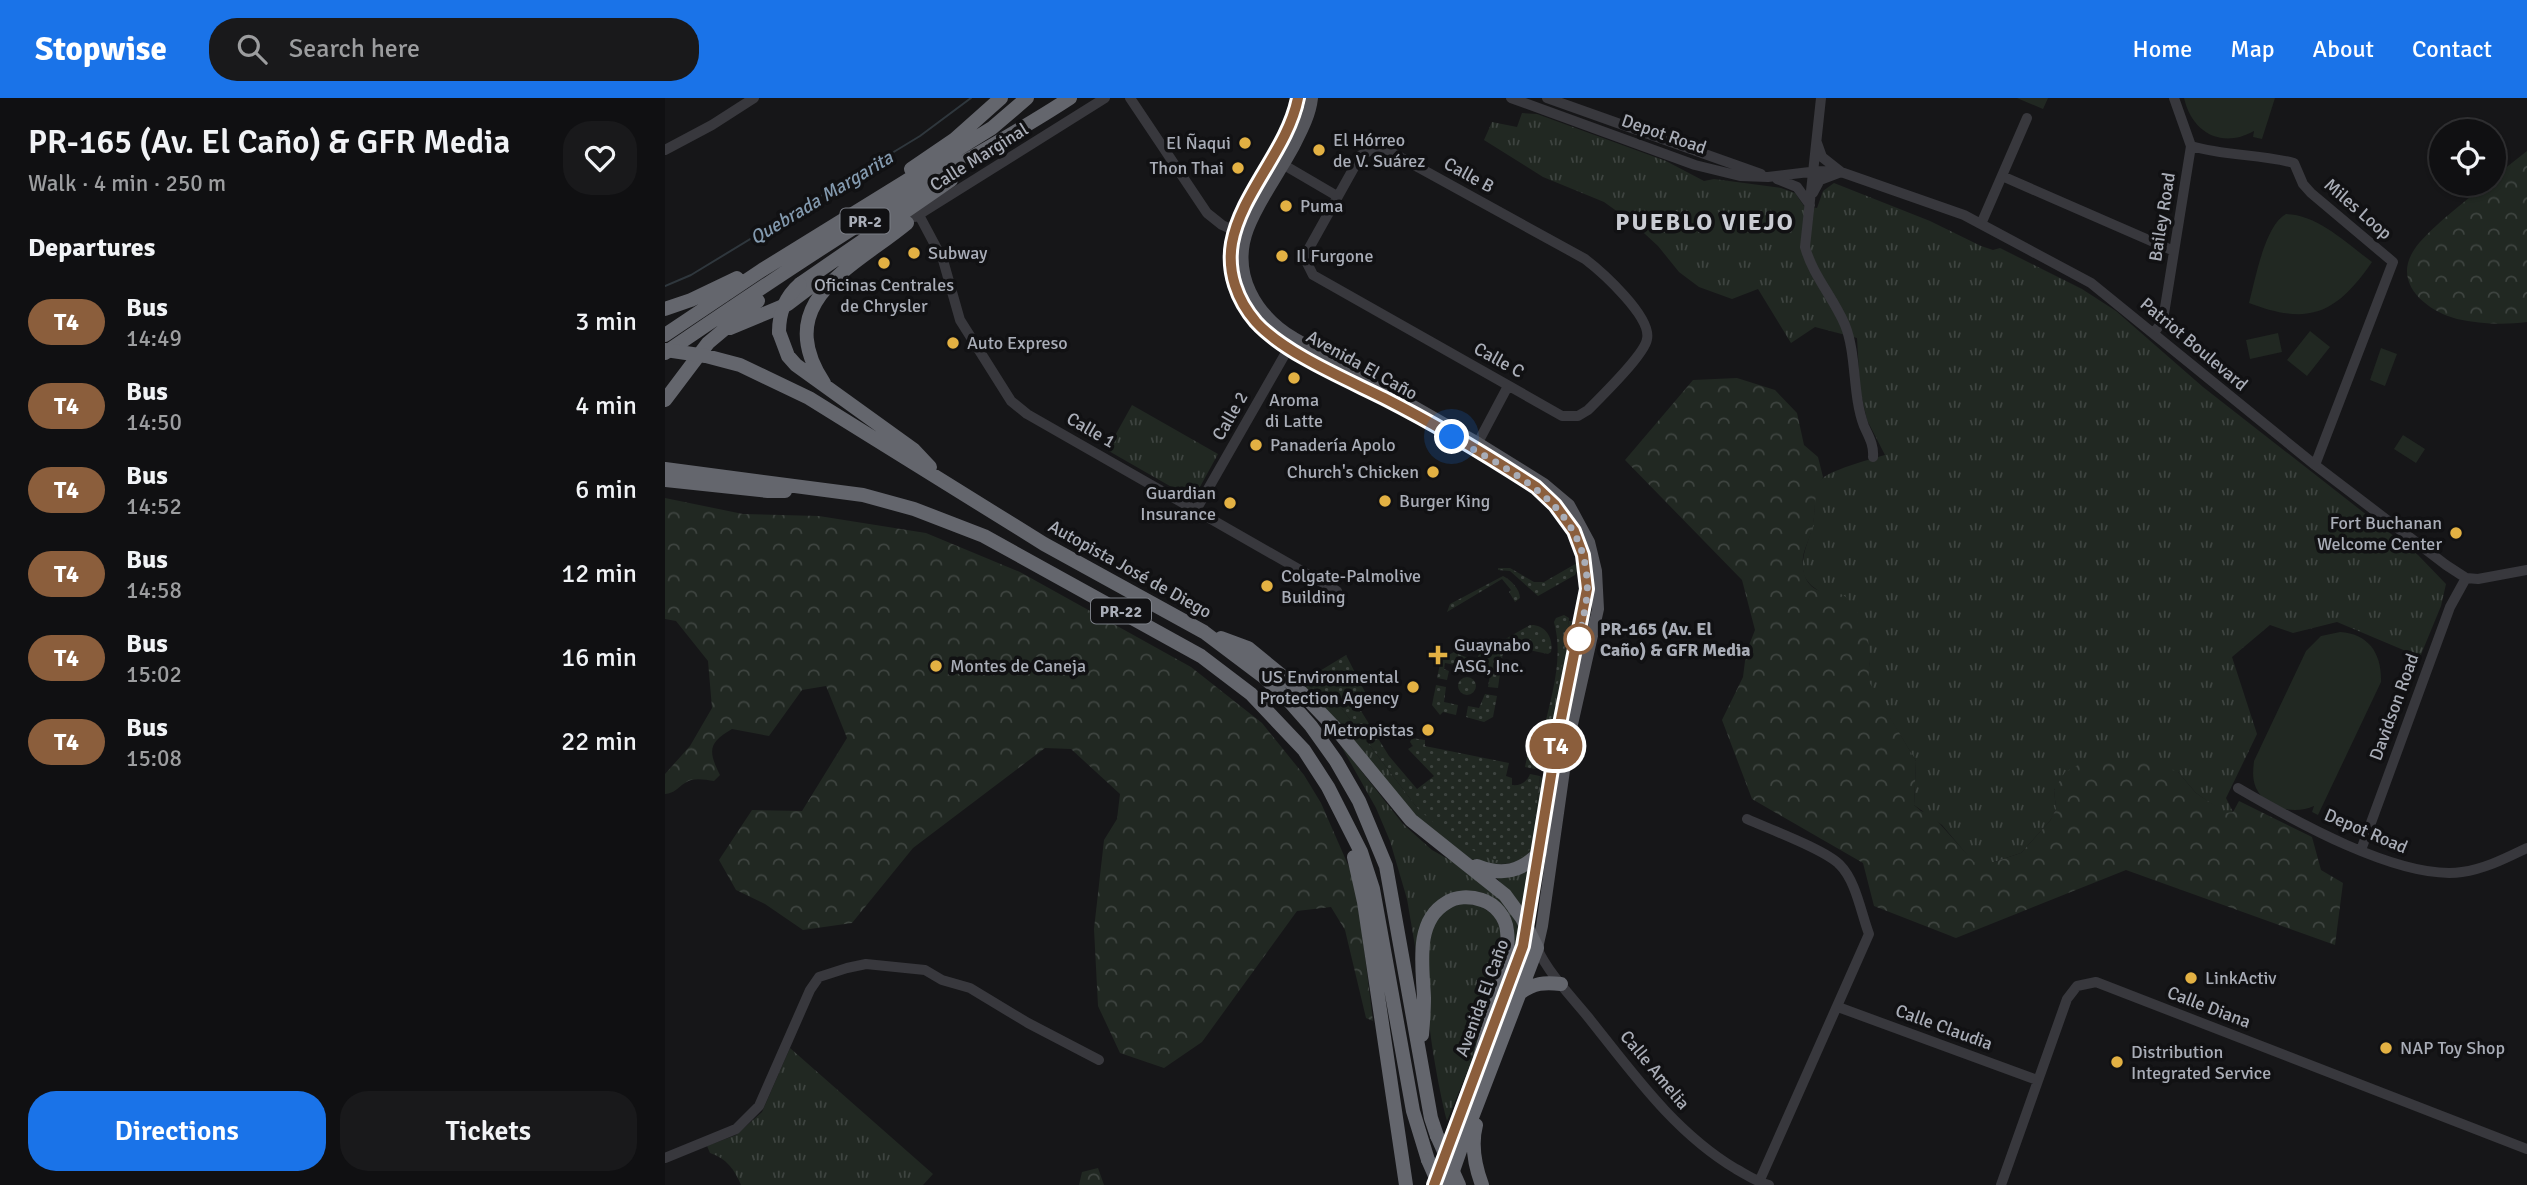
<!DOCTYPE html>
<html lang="en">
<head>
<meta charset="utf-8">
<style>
  :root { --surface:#101012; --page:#19191b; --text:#f1f3f6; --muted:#9c9d9f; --line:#303032; --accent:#1a73e8 }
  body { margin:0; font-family:Signika,sans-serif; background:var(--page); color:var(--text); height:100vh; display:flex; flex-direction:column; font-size:26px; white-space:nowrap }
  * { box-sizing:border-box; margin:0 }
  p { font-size:23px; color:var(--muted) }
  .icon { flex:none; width:38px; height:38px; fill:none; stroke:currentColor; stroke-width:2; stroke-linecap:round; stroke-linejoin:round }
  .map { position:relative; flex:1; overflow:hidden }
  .details { display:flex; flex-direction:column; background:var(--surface); width:665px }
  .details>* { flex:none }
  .badge { padding:0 14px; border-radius:23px; font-size:24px; line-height:46px }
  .tools { position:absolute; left:1764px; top:21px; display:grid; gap:14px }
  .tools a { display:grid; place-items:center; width:77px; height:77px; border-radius:50%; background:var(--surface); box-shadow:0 2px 5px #0004,0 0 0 2px var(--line); font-size:35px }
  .you { position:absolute; width:35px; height:35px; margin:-18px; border:5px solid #fff; border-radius:50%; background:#1a73e8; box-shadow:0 0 0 10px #1a73e833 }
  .map>.badge { position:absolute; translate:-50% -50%; box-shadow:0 0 0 4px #fff }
  h2 { padding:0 28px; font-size:26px; line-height:63px }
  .round { display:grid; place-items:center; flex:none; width:74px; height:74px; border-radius:28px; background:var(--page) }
  .head { display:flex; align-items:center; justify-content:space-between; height:119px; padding:0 28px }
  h1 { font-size:33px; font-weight:600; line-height:52px }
  .cta { display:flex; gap:14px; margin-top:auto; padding:14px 28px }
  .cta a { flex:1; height:80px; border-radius:28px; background:var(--accent); color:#fff; font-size:28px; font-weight:600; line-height:80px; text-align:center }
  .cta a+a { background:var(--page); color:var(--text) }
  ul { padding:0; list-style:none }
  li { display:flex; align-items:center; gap:21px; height:84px; padding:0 28px }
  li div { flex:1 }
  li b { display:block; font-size:26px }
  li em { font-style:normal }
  li .badge { min-width:77px; font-weight:700; text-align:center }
  header { display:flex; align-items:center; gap:42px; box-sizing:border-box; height:98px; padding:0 35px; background:var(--accent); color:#fff }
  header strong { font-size:33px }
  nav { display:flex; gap:38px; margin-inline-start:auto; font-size:24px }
  .search { width:490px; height:63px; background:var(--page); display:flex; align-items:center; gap:18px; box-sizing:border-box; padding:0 24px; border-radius:28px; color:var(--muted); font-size:26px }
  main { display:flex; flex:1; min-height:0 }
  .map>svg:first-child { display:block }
  .grass { fill:url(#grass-tufts) }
  .forest { fill:url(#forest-crowns) }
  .garden { fill:url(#garden-dots) }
  .pitch { fill:#212822 }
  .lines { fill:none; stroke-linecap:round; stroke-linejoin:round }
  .stream { stroke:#2f373d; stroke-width:2 }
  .minor { stroke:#38383d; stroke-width:10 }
  .major { stroke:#54555b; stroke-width:12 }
  .highway { stroke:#64666d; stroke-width:14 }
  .highway-bridge { stroke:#64666d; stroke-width:14 }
  .line-casing { stroke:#fff; stroke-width:16 }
  .line { stroke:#8b5e3c; stroke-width:10 }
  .walk { stroke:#a9adb7; stroke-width:7; stroke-dasharray:0 12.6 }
  .poi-dot { fill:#e3b143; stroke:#111113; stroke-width:2.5 }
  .stop-dot { fill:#fff; stroke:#8b5e3c; stroke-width:3.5 }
  .labels { text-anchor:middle; stroke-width:7; stroke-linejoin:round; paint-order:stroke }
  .shield { fill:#111113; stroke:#7b7e86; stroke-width:2 }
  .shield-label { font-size:16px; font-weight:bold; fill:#a9adb7 }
  .street-label { font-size:18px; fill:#a9adb7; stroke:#111113 }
  .poi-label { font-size:18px; fill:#a9adb7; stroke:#111113; text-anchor:start }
  .stop-label { font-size:18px; font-weight:bold; fill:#a9adb7; stroke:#111113; text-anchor:start }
  .water-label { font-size:19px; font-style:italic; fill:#839aaf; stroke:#111113 }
  .district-label { font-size:24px; font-weight:bold; letter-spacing:2px; fill:#caccd3; stroke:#111113 }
</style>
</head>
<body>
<header>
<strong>Stopwise</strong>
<div class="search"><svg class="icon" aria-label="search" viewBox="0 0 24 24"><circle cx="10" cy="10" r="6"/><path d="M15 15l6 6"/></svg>Search here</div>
<nav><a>Home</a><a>Map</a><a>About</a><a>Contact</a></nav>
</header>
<main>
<section class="details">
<div class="head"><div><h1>PR-165 (Av. El Caño) &amp; GFR Media</h1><p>Walk · 4 min · 250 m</p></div><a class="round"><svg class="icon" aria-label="heart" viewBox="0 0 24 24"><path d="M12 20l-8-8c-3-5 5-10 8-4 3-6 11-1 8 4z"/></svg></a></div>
<h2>Departures</h2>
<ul>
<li><span class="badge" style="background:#8b5e3c;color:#fff">T4</span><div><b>Bus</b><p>14:49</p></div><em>3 min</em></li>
<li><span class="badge" style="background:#8b5e3c;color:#fff">T4</span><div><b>Bus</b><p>14:50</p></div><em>4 min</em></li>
<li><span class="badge" style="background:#8b5e3c;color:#fff">T4</span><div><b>Bus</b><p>14:52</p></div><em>6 min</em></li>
<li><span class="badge" style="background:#8b5e3c;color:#fff">T4</span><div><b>Bus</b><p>14:58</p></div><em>12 min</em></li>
<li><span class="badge" style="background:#8b5e3c;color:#fff">T4</span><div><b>Bus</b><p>15:02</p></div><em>16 min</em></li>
<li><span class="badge" style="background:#8b5e3c;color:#fff">T4</span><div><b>Bus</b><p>15:08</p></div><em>22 min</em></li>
</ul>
<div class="cta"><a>Directions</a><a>Tickets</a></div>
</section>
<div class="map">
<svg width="1862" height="1087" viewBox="0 0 1862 1087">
  <defs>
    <pattern id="grass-tufts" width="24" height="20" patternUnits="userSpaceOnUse" patternTransform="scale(1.75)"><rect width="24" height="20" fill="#212822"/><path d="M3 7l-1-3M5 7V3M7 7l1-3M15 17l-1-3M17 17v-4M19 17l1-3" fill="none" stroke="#3e4440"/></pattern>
    <pattern id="forest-crowns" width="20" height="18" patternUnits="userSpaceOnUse" patternTransform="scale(1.75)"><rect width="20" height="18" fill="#212822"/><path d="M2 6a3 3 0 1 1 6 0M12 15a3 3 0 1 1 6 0" fill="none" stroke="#3e4440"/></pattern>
    <pattern id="garden-dots" width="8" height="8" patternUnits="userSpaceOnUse" patternTransform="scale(1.75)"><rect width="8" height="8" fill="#212822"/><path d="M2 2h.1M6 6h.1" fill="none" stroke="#3e4440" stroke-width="1.8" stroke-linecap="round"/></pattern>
  </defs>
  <rect width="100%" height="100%" fill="#161618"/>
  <path class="grass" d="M 1352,0 L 1383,0 L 1378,11 Z
    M 857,15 L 872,16 L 1001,63 L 1039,83 L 1049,81 L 1116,90 L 1130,95 L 1139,108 L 1152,110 L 1158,93 L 1169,85 L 1265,123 L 1316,148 L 1328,152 L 1335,150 L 1417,191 L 1451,213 L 1538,289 L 1753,457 L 1781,486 L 1776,508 L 1755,559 L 1672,524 L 1628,535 L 1605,527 L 1567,559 L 1592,636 L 1561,700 L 1568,714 L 1561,716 L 1531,695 L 1513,674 L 1389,691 L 1391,711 L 1385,723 L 1356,755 L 1329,764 L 1309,765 L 1277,727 L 1249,707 L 1251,663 L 1202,582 L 1205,563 L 1158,495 C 1151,492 1142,485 1139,477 C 1134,459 1145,442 1148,425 C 1151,411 1147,387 1159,379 C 1170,371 1206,361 1220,357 L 1202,322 L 1195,291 L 1192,240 L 1150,229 L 1126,245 L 1093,191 L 1067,201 L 1034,189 L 1014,174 L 993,148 L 967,124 L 939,104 L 878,79 L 819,42 L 827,24 L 852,29 Z
    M 467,307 L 553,356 L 530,398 L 524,399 L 442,352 Z
    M 904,523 L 907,523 L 906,540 L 881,666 L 877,669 Z
    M 640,582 L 647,590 L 665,595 L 753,711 L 867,749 L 875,678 L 879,683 L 871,740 C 869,750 863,758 856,765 L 815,767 L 768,737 L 642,595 Z
    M 675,646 L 738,726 L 767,752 L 792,766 L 835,799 L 854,827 L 855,834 L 844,876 L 846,854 L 830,805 L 777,803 L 752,860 L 742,801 L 725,743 L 711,710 Z
    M 869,765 L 860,816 L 831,779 Z
    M 792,805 L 814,807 L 830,818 L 840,841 L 830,896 L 806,965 L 782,1023 C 772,986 746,850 771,821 C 776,815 786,810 792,805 Z
    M 125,950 L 268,1076 L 258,1087 L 76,1087 C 70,1072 61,1060 45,1055 L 42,1048 L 71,1037 L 97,1014 Z"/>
  <path class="forest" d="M 1862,53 L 1862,224 C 1839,227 1815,226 1792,221 C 1761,213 1727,185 1749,152 C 1761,133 1803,101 1821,86 L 1829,86 L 1829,79 Z
    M 1072,280 L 1110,292 L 1132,315 L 1139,347 L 1153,359 L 1158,379 C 1148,394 1151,410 1148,427 C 1146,438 1139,451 1138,459 C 1136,480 1146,498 1169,492 L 1181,499 L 1197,521 L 1203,541 L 1205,563 L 1203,582 L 1251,663 L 1249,707 L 1256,713 L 1266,716 L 1309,764 L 1329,764 L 1356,755 L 1385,723 L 1391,711 L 1389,692 L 1400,674 L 1415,666 L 1460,661 L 1491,664 L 1513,674 L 1531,695 L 1561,715 L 1568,714 L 1574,703 L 1647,739 L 1656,772 L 1678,785 L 1670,847 L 1461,772 L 1291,840 L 1209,808 L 1198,765 L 1087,701 L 1057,622 L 1078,579 L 1081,555 L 1090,532 L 1077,482 L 960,362 L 1028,282 Z
    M 0,400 L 78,416 L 154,418 L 261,435 L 355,474 L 526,569 L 597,625 L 639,677 L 656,705 L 691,785 L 708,923 L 701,920 L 680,832 L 666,809 L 632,813 L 537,944 L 499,970 L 455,955 L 433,908 L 429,831 L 439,742 L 452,721 L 455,696 L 406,651 L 380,650 L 248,750 L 187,825 L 138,832 L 100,806 L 71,792 L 54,762 L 87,712 L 137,713 L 182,640 L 161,588 L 137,592 L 104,638 L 67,631 C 43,645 43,653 55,677 L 49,683 C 40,682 28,679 20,685 C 12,690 10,695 0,696 L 0,676 L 25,648 L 47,610 L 43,563 L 11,523 L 0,521 Z
    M 433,1070 L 439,1087 L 414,1087 L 417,1074 Z"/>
  <path class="garden" d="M 912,465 L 913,472 L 910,477 L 873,498 L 845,473 L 833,472 L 833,470 L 845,470 L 869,484 L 879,484 Z
    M 838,478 C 846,482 855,491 855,500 L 850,504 L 844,494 L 846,492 L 837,481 L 782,514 L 785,506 Z
    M 899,517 L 904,520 L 903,532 L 877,669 L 869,671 L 860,669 L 867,633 L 878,635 C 886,599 899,561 889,524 L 891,520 Z
    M 865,527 C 880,526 889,540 886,554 L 883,556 L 839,547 L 833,590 L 823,589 L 826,571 L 810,567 L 814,556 Z
    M 789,554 L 803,560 L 800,569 L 780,565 L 779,571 L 784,573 L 782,582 L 772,580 L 776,561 Z
    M 681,557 L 700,594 L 688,600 L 724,658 L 752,691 L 769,678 L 743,651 L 748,648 L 745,644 L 747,640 L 760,642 L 760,648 L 844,665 L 841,678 L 847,680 L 847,687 C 855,688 862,684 865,676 L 875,678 L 867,749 L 858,758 L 848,762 L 828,762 L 793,745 L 753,711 L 665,595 L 647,590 L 640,582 Z
    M793 588a9 9 0 1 1 18 0a9 9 0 1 1-18 0Z
    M 771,587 L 781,589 L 779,604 L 793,607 L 791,617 L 778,614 L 775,617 L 767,607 Z
    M 820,596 L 832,598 L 828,619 L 819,624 L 801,619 L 803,608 L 814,610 Z"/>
  <path class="pitch" d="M 1519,0 L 1610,0 L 1597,41 L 1588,39 L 1589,33 C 1557,51 1527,35 1519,0 Z
    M 1621,116 C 1654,117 1682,146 1707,164 C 1671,216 1644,228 1584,205 C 1590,182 1600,127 1621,116 Z
    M 1645,233 L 1665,249 L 1642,278 L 1622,262 Z
    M 1613,235 L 1617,254 L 1585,261 L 1581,242 Z
    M 1716,250 L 1732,256 L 1720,288 L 1705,282 Z
    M 1738,337 L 1760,351 L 1751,365 L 1729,351 Z
    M 1675,534 C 1705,536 1717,557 1716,584 L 1653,717 L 1647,714 L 1649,708 C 1630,717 1601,711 1591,690 C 1587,681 1588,672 1589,663 L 1641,553 L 1656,538 Z"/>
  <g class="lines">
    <path class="stream" d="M 0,188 L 26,177 L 255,38 L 306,0"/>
    <path class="minor" d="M 465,0 L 542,115 L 557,127 L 577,136
      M 846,0 L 1030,67 L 1075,78 L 1103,79 L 1153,73 L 1176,74 L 1299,117 L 1426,185 L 1650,367 L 1781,467 L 1801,480 L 1813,481 L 1862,472
      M 882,0 L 1096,76
      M 1156,0 L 1140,149 C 1148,178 1168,199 1180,227 C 1192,257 1187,296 1199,328 C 1204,339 1209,347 1208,359
      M 1509,0 L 1526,48 C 1560,58 1595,56 1629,65 L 1638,86 L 1646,95 L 1728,164 L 1650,367
      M 709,51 L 722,52 L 920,161 C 937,174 987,219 982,241 C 980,256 936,299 923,312 L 913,318 L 897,318 L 648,177 L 642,165 L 643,152 L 696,57 Z
      M 0,52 L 47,27 L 89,0
      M 619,67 L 672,98
      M 1337,78 L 1509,153
      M 1112,81 L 1132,89 L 1145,107
      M 1148,95 L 1155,82 L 1176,74 L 1157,59 L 1152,45
      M 254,117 L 278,162 L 295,222 L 346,303 L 362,316 L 672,493
      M 250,119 L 440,0
      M 1316,126 L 1362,20
      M 1489,235 L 1498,222 L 1526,48
      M 809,352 L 843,288
      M 531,412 L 627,244
      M 1573,690 C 1626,721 1735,783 1797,774 C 1820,771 1841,760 1862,750
      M 1082,721 C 1104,731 1161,752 1175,767 C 1191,783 1196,815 1204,836 L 1094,1084
      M 1696,752 L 1785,509 L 1801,480
      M 872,850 C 884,876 905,897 923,919 C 967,974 1009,1034 1071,1071 C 1082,1077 1092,1084 1104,1087
      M 1173,909 L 1372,982
      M 0,1060 L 71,1031 L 94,1008 L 145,892 L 154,879 L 182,870 L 201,866 L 260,872 L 277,882 L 305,890 L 363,925 L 434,962
      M 1336,1087 L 1402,901 L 1412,888 L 1431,884 L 1862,1051"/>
    <path class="major" d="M 632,0 C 625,43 591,85 573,125 C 530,218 655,270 719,300
      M 647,0 C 645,18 636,34 628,50 C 614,76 593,104 583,131 C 566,176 591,217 629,240 L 813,345 L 879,386 L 904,407 L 924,444 L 931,473 L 933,511 L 903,644 L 877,828 L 872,850
      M 862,829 L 893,641 L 917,526 L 923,485 L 918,457 L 909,433 L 890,407 L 868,387"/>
    <path class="highway" d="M 246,71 L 290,41 L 336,0
      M 135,186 L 286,82
      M 0,211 L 26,202 L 72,180
      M 65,230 L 123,206 L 152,184
      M 114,234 L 123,258 L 131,267 L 249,352 L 265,369
      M 0,237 L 97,172 L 327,30 L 362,0
      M 0,255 C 69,208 138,161 209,117 C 273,77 341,42 405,0
      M 41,258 L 75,267 L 144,300 L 379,446 L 539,534 L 600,580 L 624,603 L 646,628 L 671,663 L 694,703 L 721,768 L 766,1020 L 772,1038
      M 159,285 C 105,203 189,169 242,125
      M 0,302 L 43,245 L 93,203
      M 0,371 L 198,397 L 249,411 L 319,438 L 536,558 L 586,596 L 639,652 L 663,689 L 696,754 L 708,791 L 748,1013 L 763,1062
      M 0,382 L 103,393 L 120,393
      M 556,540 L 583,550 L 632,590 L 672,632 L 746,722 L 840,797 L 857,820 L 872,850 L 803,1030 L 783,1087
      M 689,759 L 699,804 L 741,1087
      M 812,768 C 837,778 856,774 875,754
      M 855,895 C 869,885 879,884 896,886
      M 839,900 L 855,860 L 862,829
      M 757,937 C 758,925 759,912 759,900 C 758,870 749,824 781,805 C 791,798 805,798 817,802 C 830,806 841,819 842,833 C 847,871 822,925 814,964
      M 811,1027 C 806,1046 810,1068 817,1087
      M 769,1087 L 817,955"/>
    <path class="highway-bridge" d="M 114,234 C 114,214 120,199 135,186
      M 0,252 L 41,258
      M 772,1038 L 794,1087
      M 763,1062 L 774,1087"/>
  </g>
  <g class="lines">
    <g class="line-casing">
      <path id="line" d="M 633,0 C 623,51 576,95 567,145 C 562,174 572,202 591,224 C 619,255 681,281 719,300 C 770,326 822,357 871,389 L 890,407 L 909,433 L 918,457 L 922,491 L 892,641 L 858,848 L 769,1087"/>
    </g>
    <use href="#line" class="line"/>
    <path class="walk" d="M 787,339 C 845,373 918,405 922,482 C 924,501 917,522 914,541"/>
  </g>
  <g class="poi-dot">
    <circle cx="580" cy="45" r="7"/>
    <circle cx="654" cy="52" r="7"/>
    <circle cx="573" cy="70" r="7"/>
    <circle cx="621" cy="108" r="7"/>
    <circle cx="249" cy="155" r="7"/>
    <circle cx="617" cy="158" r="7"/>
    <circle cx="219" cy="165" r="7"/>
    <circle cx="288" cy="245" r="7"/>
    <circle cx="629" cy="280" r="7"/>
    <circle cx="591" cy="347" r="7"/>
    <circle cx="768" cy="374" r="7"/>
    <circle cx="720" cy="403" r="7"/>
    <circle cx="565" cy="405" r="7"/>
    <circle cx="1791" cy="435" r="7"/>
    <circle cx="602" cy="488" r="7"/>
    <path d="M769.5 546.5h7v7h7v7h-7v7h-7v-7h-7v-7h7z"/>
    <circle cx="271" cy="568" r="7"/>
    <circle cx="748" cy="589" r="7"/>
    <circle cx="763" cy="632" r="7"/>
    <circle cx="1526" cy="880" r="7"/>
    <circle cx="1721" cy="950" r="7"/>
    <circle cx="1452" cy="964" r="7"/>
  </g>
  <circle class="stop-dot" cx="914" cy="541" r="14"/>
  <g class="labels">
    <g class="shield">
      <rect x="175.5" y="110.5" width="49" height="25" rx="5"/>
      <rect x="426" y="500.5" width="60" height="25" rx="5"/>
    </g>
    <g class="shield-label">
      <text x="200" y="129">PR-2</text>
      <text x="456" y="519">PR-22</text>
    </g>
    <g class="street-label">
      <text transform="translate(999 36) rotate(19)" y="6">Depot Road</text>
      <text transform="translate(314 59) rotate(-32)" y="6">Calle Marginal</text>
      <text transform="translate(804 77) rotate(29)" y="6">Calle B</text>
      <text transform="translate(1693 111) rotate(41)" y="6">Miles Loop</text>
      <text transform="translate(1497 119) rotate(-81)" y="6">Bailey Road</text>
      <text transform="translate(1529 246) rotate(40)" y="6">Patriot Boulevard</text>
      <text transform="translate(834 262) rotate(29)" y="6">Calle C</text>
      <text transform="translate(697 267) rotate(29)" y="6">Avenida El Caño</text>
      <text transform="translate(565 318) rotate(-60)" y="6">Calle 2</text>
      <text transform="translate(426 332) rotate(30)" y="6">Calle 1</text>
      <text transform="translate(465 471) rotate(29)" y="6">Autopista José de Diego</text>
      <text transform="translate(1729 609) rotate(-70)" y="6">Davidson Road</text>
      <text transform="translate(1701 733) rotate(23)" y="6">Depot Road</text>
      <text transform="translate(817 900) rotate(-70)" y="6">Avenida El Caño</text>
      <text transform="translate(1544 909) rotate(21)" y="6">Calle Diana</text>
      <text transform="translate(1279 929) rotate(20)" y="6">Calle Claudia</text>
      <text transform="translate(990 972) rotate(50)" y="6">Calle Amelia</text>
    </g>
    <g class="poi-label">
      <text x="668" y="48">El Hórreo<tspan x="668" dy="21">de V. Suárez</tspan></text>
      <text x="566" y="51" text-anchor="end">El Ñaqui</text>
      <text x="559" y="76" text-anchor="end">Thon Thai</text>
      <text x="635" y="114">Puma</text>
      <text x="263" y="161">Subway</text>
      <text x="631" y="164">Il Furgone</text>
      <text x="219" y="193" text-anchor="middle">Oficinas Centrales<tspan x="219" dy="21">de Chrysler</tspan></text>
      <text x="302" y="251">Auto Expreso</text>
      <text x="629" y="308" text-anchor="middle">Aroma<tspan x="629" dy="21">di Latte</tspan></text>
      <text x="605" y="353">Panadería Apolo</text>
      <text x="754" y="380" text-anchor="end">Church's Chicken</text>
      <text x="551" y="401" text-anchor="end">Guardian<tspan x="551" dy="21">Insurance</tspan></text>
      <text x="734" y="409">Burger King</text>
      <text x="1777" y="431" text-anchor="end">Fort Buchanan<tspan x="1777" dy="21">Welcome Center</tspan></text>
      <text x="616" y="484">Colgate-Palmolive<tspan x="616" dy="21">Building</tspan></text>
      <text x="789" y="553">Guaynabo<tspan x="789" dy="21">ASG, Inc.</tspan></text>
      <text x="285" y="574">Montes de Caneja</text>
      <text x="734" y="585" text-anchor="end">US Environmental<tspan x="734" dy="21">Protection Agency</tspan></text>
      <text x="749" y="638" text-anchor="end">Metropistas</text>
      <text x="1540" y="886">LinkActiv</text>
      <text x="1735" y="956">NAP Toy Shop</text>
      <text x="1466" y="960">Distribution<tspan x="1466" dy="21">Integrated Service</tspan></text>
    </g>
    <g class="stop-label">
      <text x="935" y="537">PR-165 (Av. El<tspan x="935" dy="21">Caño) &amp; GFR Media</tspan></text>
    </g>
    <g class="water-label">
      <text transform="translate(156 99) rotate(-31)" y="7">Quebrada Margarita</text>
    </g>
    <g class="district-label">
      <text x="1040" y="132">PUEBLO VIEJO</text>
    </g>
  </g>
</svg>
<div class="tools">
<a><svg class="icon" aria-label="locate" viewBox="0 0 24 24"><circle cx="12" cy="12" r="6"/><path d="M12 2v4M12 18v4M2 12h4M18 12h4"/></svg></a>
</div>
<div class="you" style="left:787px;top:339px"></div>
<b class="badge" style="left:891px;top:648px;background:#8b5e3c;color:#fff">T4</b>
</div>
</main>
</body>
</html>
